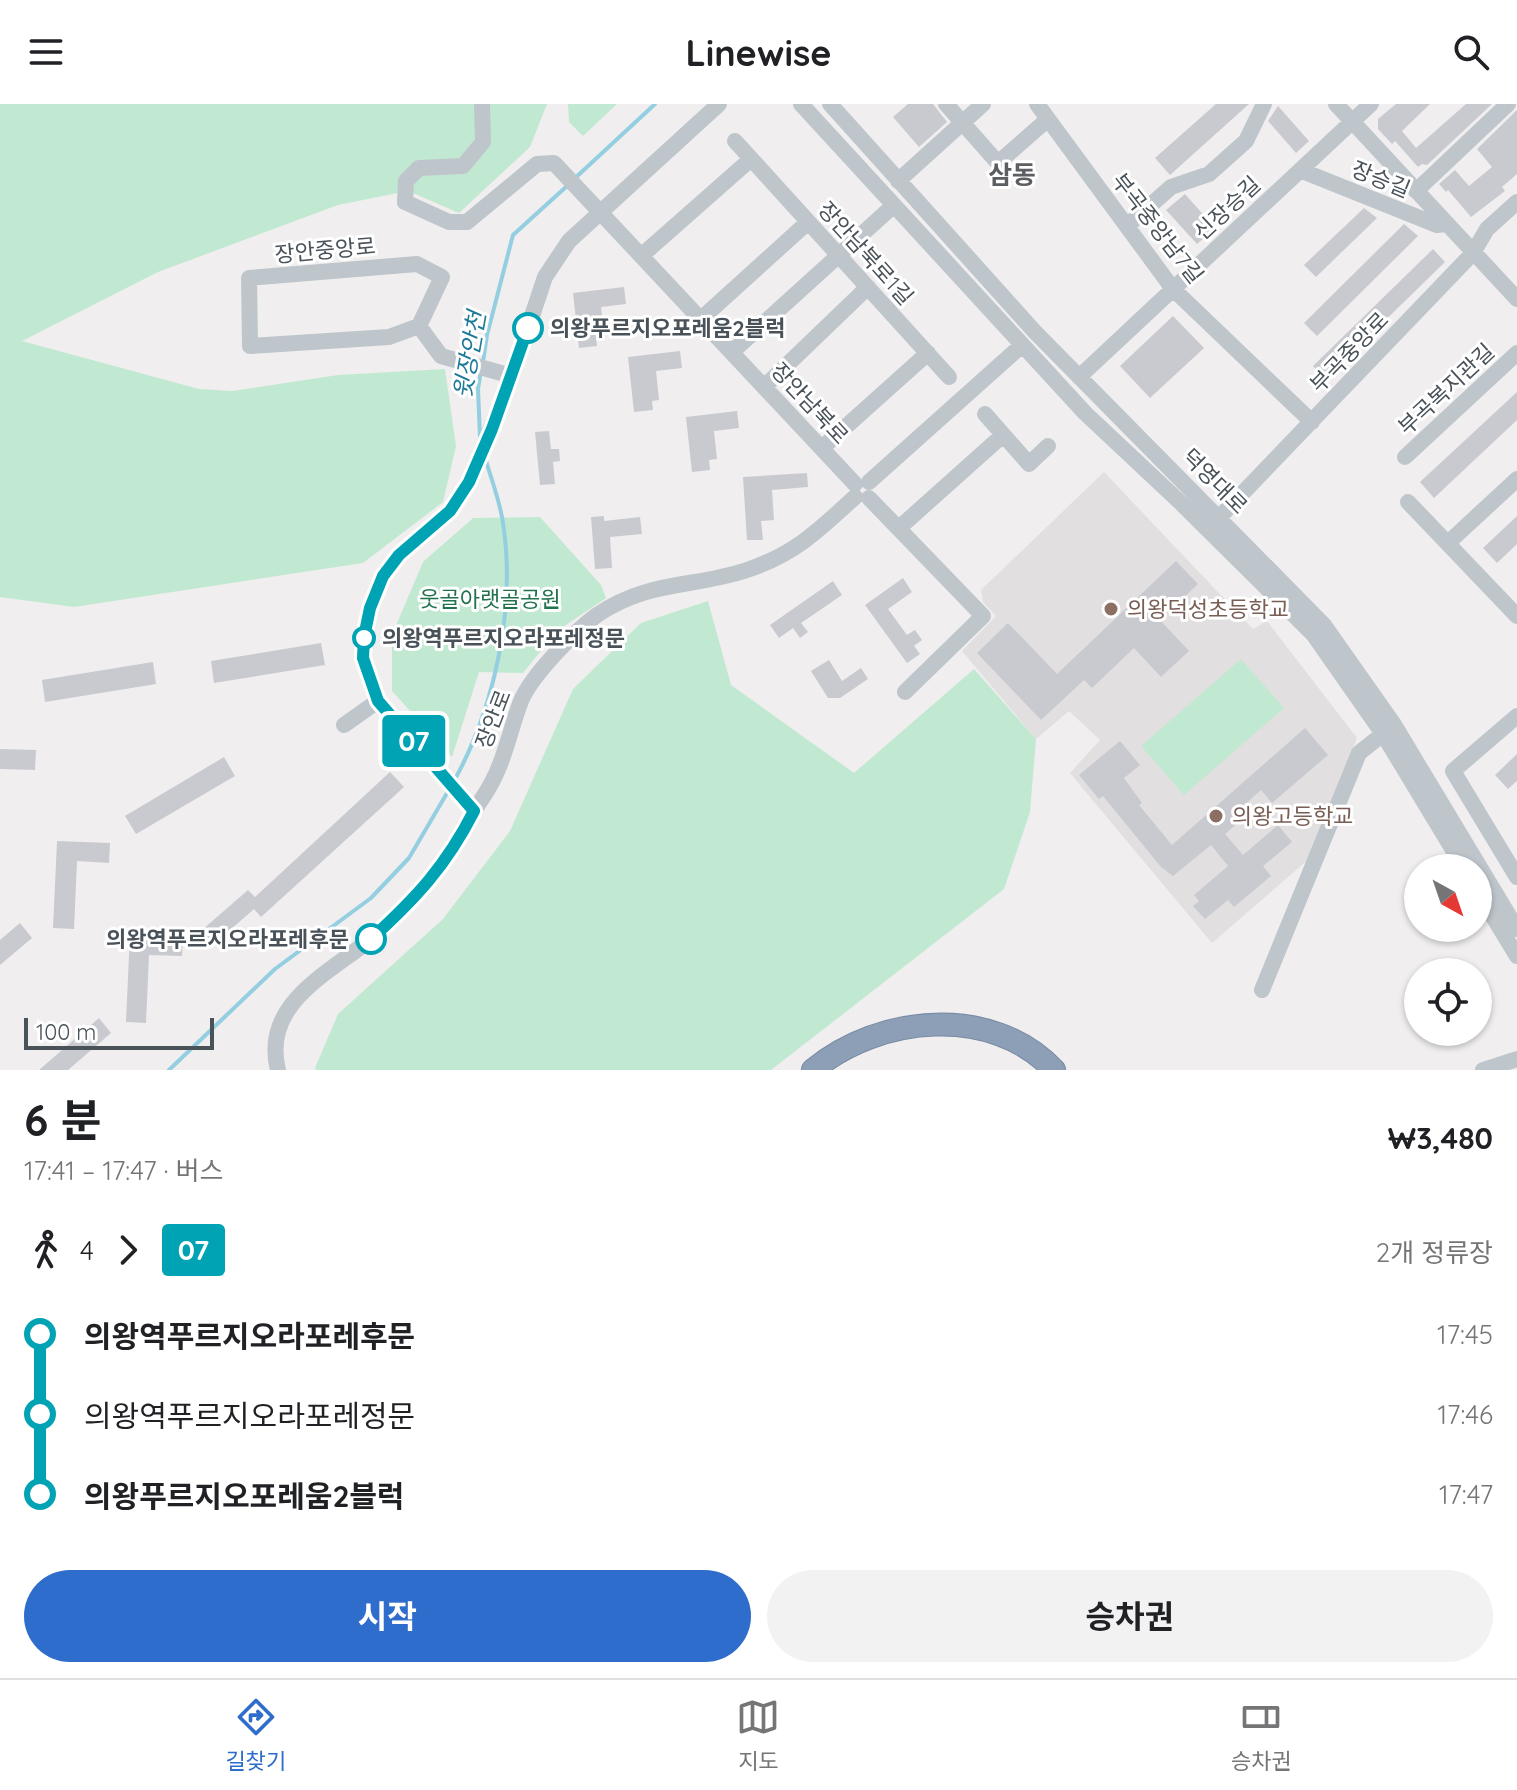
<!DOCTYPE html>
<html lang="ko">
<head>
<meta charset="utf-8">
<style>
  :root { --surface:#fff; --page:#f2f2f2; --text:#202124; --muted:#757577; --line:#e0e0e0; --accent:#2e6dcb }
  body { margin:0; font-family:Quicksand,"Noto Sans KR",sans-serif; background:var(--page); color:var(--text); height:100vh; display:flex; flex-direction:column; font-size:30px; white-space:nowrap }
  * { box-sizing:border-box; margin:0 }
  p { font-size:26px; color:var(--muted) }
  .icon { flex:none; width:44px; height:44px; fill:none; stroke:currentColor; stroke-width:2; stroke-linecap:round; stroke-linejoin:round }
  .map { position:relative; height:966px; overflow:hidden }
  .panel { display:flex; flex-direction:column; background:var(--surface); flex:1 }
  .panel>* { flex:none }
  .badge { padding:0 16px; border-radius:6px; font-size:28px; line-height:52px }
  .needle { width:52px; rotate:140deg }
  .tools { position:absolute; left:1404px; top:750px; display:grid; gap:16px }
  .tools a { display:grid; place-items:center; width:88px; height:88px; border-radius:50%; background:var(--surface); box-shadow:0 2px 6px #0004; font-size:40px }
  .scale { position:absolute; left:24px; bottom:20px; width:190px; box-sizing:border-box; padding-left:8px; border:4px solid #495159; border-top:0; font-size:22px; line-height:28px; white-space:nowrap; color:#495159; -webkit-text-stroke:6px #fff; paint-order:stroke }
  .map>.badge { position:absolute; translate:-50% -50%; box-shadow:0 0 0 4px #fff }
  .legs { display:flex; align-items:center; gap:12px; height:88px; padding:0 24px; font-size:26px }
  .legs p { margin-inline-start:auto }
  .headline { display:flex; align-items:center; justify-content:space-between; height:136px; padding:0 24px }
  h1 { font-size:44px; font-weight:700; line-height:60px }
  .cta { display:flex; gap:16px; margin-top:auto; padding:16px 24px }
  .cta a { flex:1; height:92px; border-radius:48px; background:var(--accent); color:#fff; font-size:32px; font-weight:700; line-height:92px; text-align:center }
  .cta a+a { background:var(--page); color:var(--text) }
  ul { padding:0 24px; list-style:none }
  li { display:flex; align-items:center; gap:28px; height:80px; font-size:30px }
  li i { display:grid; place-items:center; width:12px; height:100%; margin:0 10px; background:currentColor }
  li i::after { content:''; width:20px; height:20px; margin:-10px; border:6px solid; border-radius:50%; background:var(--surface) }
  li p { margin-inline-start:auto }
  li:first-child i { background:linear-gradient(#0000 50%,currentColor 0) }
  li:last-child i { background:linear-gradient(currentColor 50%,#0000 0) }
  header { display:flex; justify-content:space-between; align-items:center; height:104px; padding:0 24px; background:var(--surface); font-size:36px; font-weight:700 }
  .tab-bar { display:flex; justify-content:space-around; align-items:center; height:112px; border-top:2px solid var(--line); background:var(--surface); font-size:22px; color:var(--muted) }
  .tab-bar a { display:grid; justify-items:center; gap:4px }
  .tab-bar .on { color:var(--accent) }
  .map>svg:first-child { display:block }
  .education { fill:#e1dfdf }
  .green { fill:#c1e9d2 }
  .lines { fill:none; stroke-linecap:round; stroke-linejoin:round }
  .stream { stroke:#94cee1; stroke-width:4 }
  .building { fill:#c9cad0 }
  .highway-casing { stroke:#778aa3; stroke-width:24 }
  .minor { stroke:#bec5cb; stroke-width:16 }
  .highway { stroke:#8c9fb7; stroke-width:22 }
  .line-1-casing { stroke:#fff; stroke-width:18 }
  .line-1 { stroke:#00a3b4; stroke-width:12 }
  .stop-1-dot { fill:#fff; stroke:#00a3b4; stroke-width:4 }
  .education-dot { fill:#8d6e63; stroke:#fff; stroke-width:3 }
  .labels { text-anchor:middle; stroke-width:6; stroke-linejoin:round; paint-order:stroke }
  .street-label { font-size:22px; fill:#495159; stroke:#fff }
  .stop-label { font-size:22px; font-weight:bold; fill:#495159; stroke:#fff; text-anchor:start }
  .park-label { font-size:22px; fill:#22724d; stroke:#fff }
  .education-label { font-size:22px; fill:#785e54; stroke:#fff; text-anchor:start }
  .water-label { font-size:24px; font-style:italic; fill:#1d7a98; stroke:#fff }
  .quarter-label { font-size:26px; font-weight:bold; fill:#5c5e62; stroke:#fff }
</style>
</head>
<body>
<header><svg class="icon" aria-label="menu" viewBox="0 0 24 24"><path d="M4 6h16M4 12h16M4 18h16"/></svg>Linewise<svg class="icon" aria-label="search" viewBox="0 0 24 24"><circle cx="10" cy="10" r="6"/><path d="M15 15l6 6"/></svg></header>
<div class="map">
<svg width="1517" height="966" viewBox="0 0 1517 966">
  <rect width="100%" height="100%" fill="#f0eeee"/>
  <path class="education" d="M 1104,368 L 1253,525 L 1267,517 L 1357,634 L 1310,754 L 1212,839 L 1070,669 L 1100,636 L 1069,607 L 1036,635 L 962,547 L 996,512 L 983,498 L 981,486 Z"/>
  <path class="green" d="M 0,0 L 547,0 L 530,43 L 459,109 L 408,87 L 338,101 L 158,168 L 22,237 L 199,285 L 232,287 L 338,271 L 445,265 L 456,342 L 443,398 L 363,459 L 74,503 L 0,493 Z
    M 568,0 L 617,0 L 583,32 L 569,18 Z
    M 540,413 L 601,481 L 606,494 L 557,527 L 523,569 L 479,568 L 452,653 L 392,587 L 392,531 L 423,458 L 473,414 Z
    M 708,497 L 731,581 L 854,669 L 974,565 L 1036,635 L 1030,708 L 1004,785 L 771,966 L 316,966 L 315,964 L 338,910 L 443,815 L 510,727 L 573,585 L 641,519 Z
    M 1241,555 L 1284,604 L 1184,691 L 1141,642 Z"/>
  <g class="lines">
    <path class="stream" d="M 573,76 L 655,0
      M 483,258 L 487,231 L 513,131 L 567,82
      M 480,333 L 478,285 L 481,266
      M 454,677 C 495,603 516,503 503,419 C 500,397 491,375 485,353
      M 169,966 L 275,865 L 371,794 L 409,754 L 450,684"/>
  </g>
  <path class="building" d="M 908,0 L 933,0 L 947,18 L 919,43 L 893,13 Z
    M 1216,0 L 1249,0 L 1170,71 L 1155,54 Z
    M 1396,0 L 1430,0 L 1402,27 L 1416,44 L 1466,0 L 1492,0 L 1427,61 L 1422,60 L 1418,63 L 1395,37 L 1392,40 L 1378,25 L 1378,15 Z
    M 1278,2 L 1309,37 L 1296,49 L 1268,17 Z
    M 1517,6 L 1517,70 L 1502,83 L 1505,87 L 1471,113 L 1448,86 L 1446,88 L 1439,80 L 1455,66 L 1469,82 L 1492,63 L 1477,45 Z
    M 1185,90 L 1215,124 L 1197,140 L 1166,106 Z
    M 1364,104 L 1377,114 L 1316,173 L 1304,161 Z
    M 1404,120 L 1418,132 L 1317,232 L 1304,219 Z
    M 1433,145 L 1445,158 L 1325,275 L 1313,262 Z
    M 624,183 L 626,200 L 601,203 L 604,232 L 596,232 L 597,242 L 579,244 L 573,189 Z
    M 1173,212 L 1204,244 L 1150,294 L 1120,262 Z
    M 680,247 L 682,264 L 656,267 L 659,296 L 652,297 L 653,306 L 634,308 L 628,253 Z
    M 1517,288 L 1517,316 L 1434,394 L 1420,378 Z
    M 737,307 L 739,324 L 714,327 L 717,355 L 709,356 L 710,366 L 692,368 L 686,313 Z
    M 549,327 L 551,345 L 559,345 L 560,357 L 553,358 L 555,380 L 540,381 L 535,328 Z
    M 807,369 L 808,383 L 772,386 L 774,416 L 761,417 L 763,436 L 747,436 L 743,373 Z
    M 604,412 L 604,417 L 640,413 L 642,430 L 610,433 L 612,464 L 595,465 L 591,413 Z
    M 1517,412 L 1517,440 L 1497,459 L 1483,444 Z
    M 1176,457 L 1198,480 L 1160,516 L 1189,547 L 1161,573 L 1134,544 L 1092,584 L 1084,576 L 1041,616 L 977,549 L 1008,519 L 1057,570 Z
    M 903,474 L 912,488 L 888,505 L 907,531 L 915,526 L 922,536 L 914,542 L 920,550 L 907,559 L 865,501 Z
    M 833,477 L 842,491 L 801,519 L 808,528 L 800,534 L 793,524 L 779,534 L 770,521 Z
    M 321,539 L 325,561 L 214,579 L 211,557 Z
    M 829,556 L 842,577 L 861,564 L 868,575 L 840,594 L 828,594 L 811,567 Z
    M 153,558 L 156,580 L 45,598 L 42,576 Z
    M 1305,624 L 1328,651 L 1272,699 L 1261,686 L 1241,704 L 1247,711 L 1225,730 L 1243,751 L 1278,721 L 1292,738 L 1263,762 L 1271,772 L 1234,803 L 1228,796 L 1205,815 L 1193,802 L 1199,797 L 1194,791 L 1228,762 L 1211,741 L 1173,772 L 1161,763 L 1103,692 L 1099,695 L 1079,671 L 1120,637 L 1140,661 L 1124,674 L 1142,699 L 1139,701 L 1172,741 Z
    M 0,645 L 36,646 L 35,666 L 0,665 Z
    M 1517,650 L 1517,677 L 1508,685 L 1495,671 Z
    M 224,653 L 235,672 L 136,730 L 125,712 Z
    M 390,668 L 404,683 L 261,813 L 254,805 L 214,840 L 202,826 L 248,786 L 255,793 Z
    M 57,737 L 110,739 L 109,759 L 77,757 L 74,825 L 53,824 Z
    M 20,819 L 32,834 L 0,861 L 0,836 Z
    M 130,830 L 183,832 L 182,852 L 149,851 L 146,919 L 126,918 Z
    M 99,914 L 111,929 L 68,966 L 39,966 Z"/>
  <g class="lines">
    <g class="highway-casing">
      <path id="highway" d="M 813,966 C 879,911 992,900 1054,966"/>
    </g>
    <path class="minor" d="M 482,0 L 483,38 L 463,62 L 419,64 L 406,77 L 405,98 L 449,118 L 467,118 L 537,60 L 554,59 L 855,380
      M 801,0 L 1085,309 L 1182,400 L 1313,530 L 1383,630 L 1464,764
      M 830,0 L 1035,228 L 1324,521 L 1393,619 L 1517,825
      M 946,0 L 998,59 L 1048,15
      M 1037,0 L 1173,185 L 1312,318
      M 1336,0 L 1517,195
      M 735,37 L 949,273
      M 1300,66 L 1437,121 L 1446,120
      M 898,77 L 983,0
      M 1416,87 L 1508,0
      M 1127,122 L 1171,83 L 1209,70 L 1246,37 L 1264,0
      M 641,152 L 751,55
      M 701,215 L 808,118
      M 419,222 L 389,233 L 250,242 L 249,174 L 417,160 L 442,173 L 419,222 L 441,252 L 512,272
      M 732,248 L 893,102
      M 1079,273 L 1371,0
      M 764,283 L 868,183
      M 985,310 L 1029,360 L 1048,342
      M 822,344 L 928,249
      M 1405,353 L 1517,249
      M 869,378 L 1021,242
      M 869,394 L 983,512 L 905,588
      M 1408,398 L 1517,512
      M 1212,421 L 1473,149 L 1487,125 L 1517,98
      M 899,424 L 1003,331
      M 1448,439 L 1517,375
      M 1517,612 L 1453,667 L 1517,773
      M 344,621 L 378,597
      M 474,707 L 378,597 L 363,554 L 364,533 L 370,504 L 383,472 L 399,451 L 450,407 L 469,378 L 512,272 L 545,173 L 569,137 L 719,0
      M 1478,788 L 1517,852
      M 1262,886 L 1359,649 L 1383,630
      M 278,966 C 261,899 330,869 372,834 C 392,817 411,798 428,778 C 447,756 459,732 474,707 C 480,697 488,687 493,676 C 506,652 511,622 521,597 C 531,572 575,527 597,511 C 648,476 693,484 747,466 C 795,450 819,426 855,393
      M 1483,966 L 1517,955"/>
    <use href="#highway" class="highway"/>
  </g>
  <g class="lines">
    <g class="line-1-casing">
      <path id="line-1" d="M 371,835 C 416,794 446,762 474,707 L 378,597 L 363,554 L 364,533 L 370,504 L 383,472 L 399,451 L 450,407 L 469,378 L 492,325 L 528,224"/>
    </g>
    <use href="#line-1" class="line-1"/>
  </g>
  <g class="stop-1-dot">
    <circle cx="528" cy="224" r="14"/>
    <circle cx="364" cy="534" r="10"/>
    <circle cx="371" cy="835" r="14"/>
  </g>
  <g class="education-dot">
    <circle cx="1111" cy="505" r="8"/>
    <circle cx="1216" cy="712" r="8"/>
  </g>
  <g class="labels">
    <g class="street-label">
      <text transform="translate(1381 75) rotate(22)" y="8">장승길</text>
      <text transform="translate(1227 104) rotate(-43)" y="8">신장승길</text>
      <text transform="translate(1158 124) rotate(52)" y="8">부곡중앙남7길</text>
      <text transform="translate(325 146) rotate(-5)" y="8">장안중앙로</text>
      <text transform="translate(866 149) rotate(48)" y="8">장안남북로1길</text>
      <text transform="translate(1349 248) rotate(-46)" y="8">부곡중앙로</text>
      <text transform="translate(1446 285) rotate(-43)" y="8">부곡복지관길</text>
      <text transform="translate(810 299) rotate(47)" y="8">장안남북로</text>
      <text transform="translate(1215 377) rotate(45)" y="8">덕영대로</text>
      <text transform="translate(493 615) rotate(-69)" y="8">장안로</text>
    </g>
    <g class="stop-label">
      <text x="550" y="232">의왕푸르지오포레움2블럭</text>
      <text x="382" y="542">의왕역푸르지오라포레정문</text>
      <text x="349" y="843" text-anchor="end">의왕역푸르지오라포레후문</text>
    </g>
    <g class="park-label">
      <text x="490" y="503">웃골아랫골공원</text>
    </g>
    <g class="education-label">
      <text x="1127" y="513">의왕덕성초등학교</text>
      <text x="1232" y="720">의왕고등학교</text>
    </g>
    <g class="water-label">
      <text transform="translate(470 251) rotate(-80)" y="8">윗장안천</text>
    </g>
    <g class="quarter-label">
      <text x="1012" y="80">삼동</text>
    </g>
  </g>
</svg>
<div class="tools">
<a><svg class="needle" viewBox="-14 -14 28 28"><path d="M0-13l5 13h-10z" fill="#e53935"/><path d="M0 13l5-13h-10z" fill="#757577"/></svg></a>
<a><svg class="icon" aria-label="locate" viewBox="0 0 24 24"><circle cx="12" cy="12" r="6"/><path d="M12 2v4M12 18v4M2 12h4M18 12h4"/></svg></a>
</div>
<div class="scale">100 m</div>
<b class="badge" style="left:414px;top:637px;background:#00a3b4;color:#fff">07</b>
</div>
<section class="panel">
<div class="headline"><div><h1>6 분</h1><p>17:41 – 17:47 · 버스</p></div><b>₩3,480</b></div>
<div class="legs"><svg class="icon" aria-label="walk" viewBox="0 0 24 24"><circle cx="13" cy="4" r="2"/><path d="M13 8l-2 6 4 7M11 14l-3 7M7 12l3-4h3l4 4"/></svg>4<svg class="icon" aria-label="forward" viewBox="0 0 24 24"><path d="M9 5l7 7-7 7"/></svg><b class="badge" style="background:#00a3b4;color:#fff">07</b><p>2개 정류장</p></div>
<ul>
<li><i style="color:#00a3b4"></i><b>의왕역푸르지오라포레후문</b><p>17:45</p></li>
<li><i style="color:#00a3b4"></i><span>의왕역푸르지오라포레정문</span><p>17:46</p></li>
<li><i style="color:#00a3b4"></i><b>의왕푸르지오포레움2블럭</b><p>17:47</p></li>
</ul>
<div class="cta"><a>시작</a><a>승차권</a></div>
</section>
<nav class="tab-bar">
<a class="on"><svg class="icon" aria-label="directions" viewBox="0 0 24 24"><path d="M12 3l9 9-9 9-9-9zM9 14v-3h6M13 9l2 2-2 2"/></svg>길찾기</a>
<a><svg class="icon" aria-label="map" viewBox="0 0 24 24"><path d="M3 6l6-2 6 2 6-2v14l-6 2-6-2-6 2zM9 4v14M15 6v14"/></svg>지도</a>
<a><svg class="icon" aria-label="tickets" viewBox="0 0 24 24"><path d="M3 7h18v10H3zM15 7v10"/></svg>승차권</a>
</nav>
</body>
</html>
